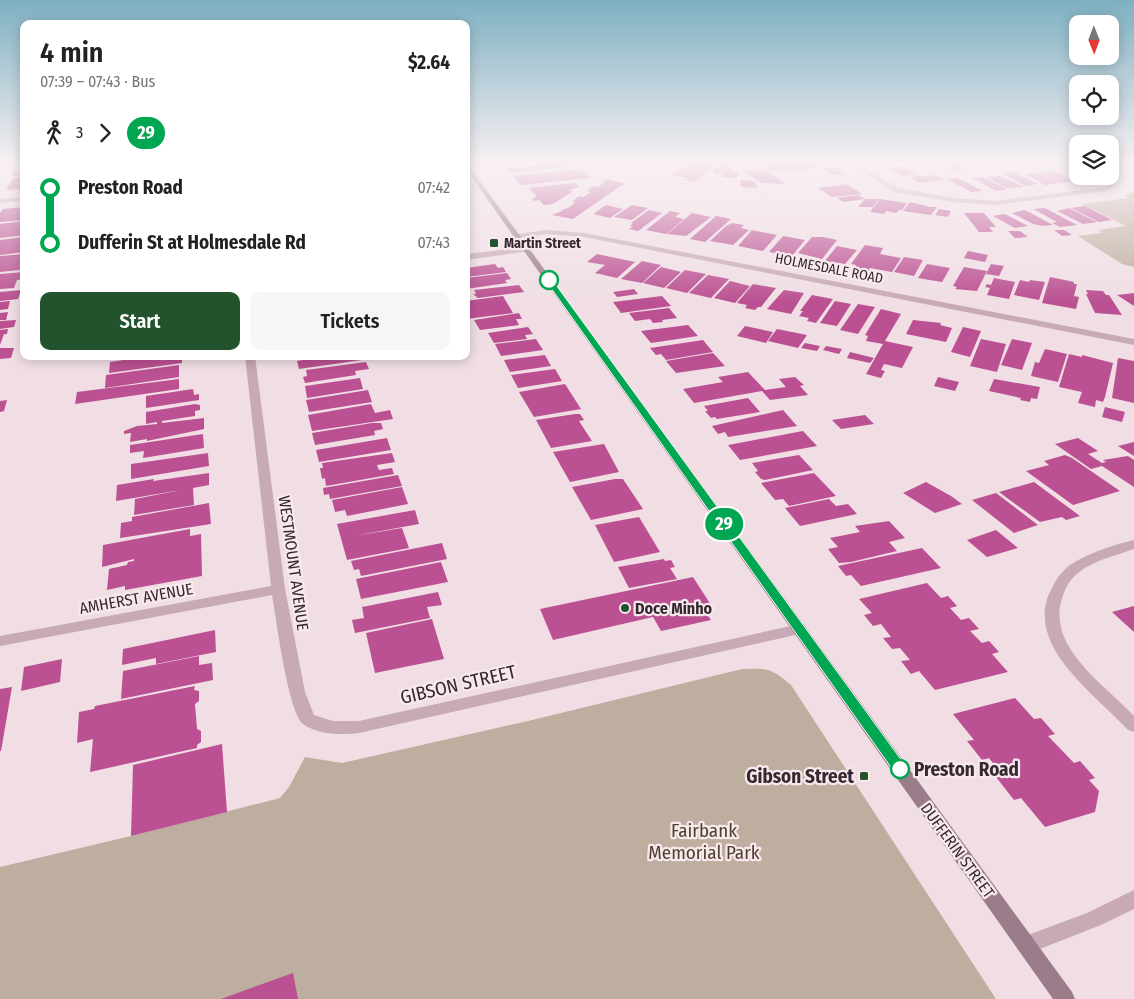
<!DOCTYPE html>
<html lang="en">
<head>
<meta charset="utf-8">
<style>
  :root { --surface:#fff; --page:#f6f6f6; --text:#222; --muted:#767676; --accent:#22532c }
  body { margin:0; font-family:"Fira Sans Condensed",sans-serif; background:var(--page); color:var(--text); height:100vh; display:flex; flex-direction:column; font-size:19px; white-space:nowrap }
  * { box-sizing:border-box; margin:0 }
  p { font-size:16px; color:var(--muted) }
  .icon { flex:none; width:28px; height:28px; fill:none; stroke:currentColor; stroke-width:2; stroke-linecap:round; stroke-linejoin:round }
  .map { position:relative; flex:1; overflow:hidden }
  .details { position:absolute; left:20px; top:20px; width:450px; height:340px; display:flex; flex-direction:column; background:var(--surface); border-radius:10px; box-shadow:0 2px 12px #0003 }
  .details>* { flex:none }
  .badge { padding:0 10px; border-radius:16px; font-size:18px; line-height:32px }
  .needle { width:32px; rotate:179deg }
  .fabs { position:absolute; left:1069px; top:15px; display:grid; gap:10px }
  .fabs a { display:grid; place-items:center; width:50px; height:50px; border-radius:10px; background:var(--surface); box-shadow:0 2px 12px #0003; font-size:25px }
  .map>.badge { position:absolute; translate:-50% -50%; box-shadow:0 0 0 2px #fff }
  .legs { display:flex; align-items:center; gap:8px; height:55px; padding:0 20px; font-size:16px }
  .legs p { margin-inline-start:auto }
  .headline { display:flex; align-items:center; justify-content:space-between; height:85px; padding:0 20px }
  h1 { font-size:28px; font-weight:600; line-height:38px }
  .primary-button { display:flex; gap:10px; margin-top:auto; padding:10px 20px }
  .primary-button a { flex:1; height:58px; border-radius:10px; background:var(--accent); color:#fff; font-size:20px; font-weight:600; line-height:58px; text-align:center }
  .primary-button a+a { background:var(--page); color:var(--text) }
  ul { padding:0 20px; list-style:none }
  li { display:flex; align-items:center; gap:18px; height:55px; font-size:19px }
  li i { display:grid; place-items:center; width:8px; height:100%; margin:0 6px; background:currentColor }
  li i::after { content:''; width:12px; height:12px; margin:-6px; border:4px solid; border-radius:50%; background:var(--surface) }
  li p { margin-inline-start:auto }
  li:first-child i { background:linear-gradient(#0000 50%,currentColor 0) }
  li:last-child i { background:linear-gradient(currentColor 50%,#0000 0) }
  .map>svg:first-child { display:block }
  .green { fill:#beae9f }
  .building { fill:#bb5192 }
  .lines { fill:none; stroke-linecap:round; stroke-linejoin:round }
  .street { fill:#c7aab6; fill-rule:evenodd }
  .secondary { fill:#9b7c8b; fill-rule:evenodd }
  .line-1 { fill:#00a651; stroke:#fff }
  .poi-dot { fill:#22532c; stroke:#f8e9ee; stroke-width:2 }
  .stop-1-dot { fill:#fff; stroke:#00a651; stroke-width:2.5 }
  .labels { text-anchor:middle; stroke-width:4.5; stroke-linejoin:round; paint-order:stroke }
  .far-poi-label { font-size:14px; font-weight:bold; fill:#352930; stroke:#f8e9ee; text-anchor:start }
  .far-street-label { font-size:14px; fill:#352930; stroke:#f8e9ee }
  .street-label { font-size:16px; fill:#352930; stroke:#f8e9ee }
  .poi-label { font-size:16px; font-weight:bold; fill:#352930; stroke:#f8e9ee; text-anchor:start }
  .near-street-label { font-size:19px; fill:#352930; stroke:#f8e9ee }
  .near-stop-label { font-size:19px; font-weight:bold; fill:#352930; stroke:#f8e9ee; text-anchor:start }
  .near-poi-label { font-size:19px; font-weight:bold; fill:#352930; stroke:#f8e9ee; text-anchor:end }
  .near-park-label { font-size:19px; fill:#51402f; stroke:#f8e9ee }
</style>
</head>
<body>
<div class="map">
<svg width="1134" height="999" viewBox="0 0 1134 999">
  <rect width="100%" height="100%" fill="#f0dee4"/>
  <path class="green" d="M 1134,192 L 1134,267 L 1122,264 L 1078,236 L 1102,233 L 1099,230 L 1126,226 L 1082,204 L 1129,198 L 1124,195 Z
    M 742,669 C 768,668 771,668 791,685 L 996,999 L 0,999 L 0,867 L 131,836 L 280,798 L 289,787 L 305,757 L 342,763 L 528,721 Z"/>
  <path class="building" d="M 495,162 L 523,162 L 525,165 L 499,167 Z
    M 567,162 L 574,162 L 578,166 L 510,173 L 506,168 Z
    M 654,162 L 680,162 L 663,168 L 648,164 Z
    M 690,162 L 701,164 L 714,166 L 694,182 L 685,180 L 688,178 L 670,175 Z
    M 717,162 L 735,162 L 732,172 L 738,172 L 737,178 L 722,177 L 723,174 L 713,173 Z
    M 757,162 L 825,162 L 831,166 L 806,168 L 809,171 L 805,172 L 792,168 L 796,171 L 772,172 Z
    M 898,162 L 916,162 L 923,166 L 908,167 Z
    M 918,162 L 936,162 L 941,164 L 926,166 Z
    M 1040,162 L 1063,162 L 1066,166 L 1042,165 Z
    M 958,164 L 967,169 L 952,171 L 943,165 Z
    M 902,166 L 917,174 L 901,176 L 887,168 Z
    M 834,167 L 845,174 L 833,175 L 823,169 Z
    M 762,168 L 765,169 L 786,184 L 762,183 L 743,171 Z
    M 582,169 L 591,178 L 520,185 L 513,176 Z
    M 24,170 L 24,175 L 12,176 L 14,171 Z
    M 1051,170 L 1075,181 L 1061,183 L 1037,172 Z
    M 1013,172 L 1038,184 L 1025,186 L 1001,173 Z
    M 1037,173 L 1043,175 L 1060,183 L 1045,185 L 1024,174 Z
    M 932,175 L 946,179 L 920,183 L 910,177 Z
    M 1000,176 L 1024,187 L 1007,188 L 986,177 Z
    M 24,177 L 24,189 L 6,190 L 13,178 Z
    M 983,177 L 1007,189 L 996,191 L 972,178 Z
    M 958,178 L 983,191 L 971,192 L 947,179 Z
    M 605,179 L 625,183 L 573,219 L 552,215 L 564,210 L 560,210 L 568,208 L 576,202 L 572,202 L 579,196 L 583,197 L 591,192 L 587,191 L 594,186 L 598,187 L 605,182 L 602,182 Z
    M 740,180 L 755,181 L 757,188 L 741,187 Z
    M 575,183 L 579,187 L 570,190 L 572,192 L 553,204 L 544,205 L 539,200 L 534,201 L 532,198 L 537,197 L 529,188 Z
    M 847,184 L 862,194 L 832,197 L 818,188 Z
    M 858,195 L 865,199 L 843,202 L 837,198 Z
    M 865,199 L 879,199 L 873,207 L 858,207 Z
    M 880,199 L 894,201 L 907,203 L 902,210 L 899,210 L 896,213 L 886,211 L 884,214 L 870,212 Z
    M 910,202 L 930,207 L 937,207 L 931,215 L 903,211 Z
    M 606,205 L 623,209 L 610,218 L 593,214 Z
    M 632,205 L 648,208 L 632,220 L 614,217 Z
    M 1085,206 L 1112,220 L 1099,222 L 1071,208 Z
    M 24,207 L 24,220 L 0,222 L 0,213 L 3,209 Z
    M 1045,208 L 1077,225 L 1060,227 L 1052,223 L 1057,222 L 1033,209 Z
    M 1069,208 L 1097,222 L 1083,224 L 1057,211 Z
    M 939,209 L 951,211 L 948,217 L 935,215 Z
    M 649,210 L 662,213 L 638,231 L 629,229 L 633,226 L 630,226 L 633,223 L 631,223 Z
    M 1024,210 L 1027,211 L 1053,225 L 1042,226 L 1033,224 L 1012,213 Z
    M 670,211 L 680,213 L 675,217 L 684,219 L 666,234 L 646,230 Z
    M 692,213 L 711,217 L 686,236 L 667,234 Z
    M 964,213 L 984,213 L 996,227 L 989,227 L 993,232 L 979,232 Z
    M 1004,214 L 1007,215 L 1028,226 L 1015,228 L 993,216 Z
    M 716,216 L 731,219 L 705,242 L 690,239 Z
    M 24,221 L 24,235 L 0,238 L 0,224 Z
    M 732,223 L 744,225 L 741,228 L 749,230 L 733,245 L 710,241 L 726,226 Z
    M 752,230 L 777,235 L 763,251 L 738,246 Z
    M 1054,230 L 1064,230 L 1072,235 L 1062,236 Z
    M 1008,231 L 1020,231 L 1028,237 L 1015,238 Z
    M 783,236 L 805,240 L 792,256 L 769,252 Z
    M 24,237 L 24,252 L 0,255 L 0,240 Z
    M 812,237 L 823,237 L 837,240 L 822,259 L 798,253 Z
    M 865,245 L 883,248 L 880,254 L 901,258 L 892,272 L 870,268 L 867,272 L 853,270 L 856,265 L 851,264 Z
    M 837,246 L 857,250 L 845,264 L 825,261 Z
    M 968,251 L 988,255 L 985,262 L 964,258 Z
    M 24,254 L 24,261 L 20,270 L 0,272 L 0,256 Z
    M 597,254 L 635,262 L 617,278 L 595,273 L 605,265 L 587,262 Z
    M 904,257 L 923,260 L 914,276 L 894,272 Z
    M 642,261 L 661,265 L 642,283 L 621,279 Z
    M 495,264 L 498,268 L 503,267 L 506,272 L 466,277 L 466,268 Z
    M 927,264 L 950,268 L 942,282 L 918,278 Z
    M 991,264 L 1004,266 L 999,276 L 986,274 Z
    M 661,267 L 681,272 L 664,288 L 643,283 Z
    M 964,267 L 987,271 L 977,291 L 955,289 L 957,287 L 953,286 Z
    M 685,270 L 706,274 L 687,293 L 666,288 Z
    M 24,272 L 24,279 L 17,280 L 14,288 L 0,289 L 0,274 Z
    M 507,273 L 511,279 L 505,280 L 507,283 L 466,289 L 466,278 Z
    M 708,275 L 729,279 L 711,298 L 689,293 Z
    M 1050,277 L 1074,282 L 1074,284 L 1077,284 L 1074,296 L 1079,297 L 1076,309 L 1042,303 Z
    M 994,278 L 1015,282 L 1009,299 L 987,295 L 990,288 L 985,287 L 987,284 L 991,285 Z
    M 1020,280 L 1029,282 L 1030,280 L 1045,282 L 1039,300 L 1014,295 Z
    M 730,281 L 750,286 L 735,303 L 714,298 Z
    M 753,284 L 776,288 L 761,307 L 758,307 L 755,310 L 745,308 L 747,305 L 737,303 Z
    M 519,285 L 524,292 L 478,298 L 473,294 L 476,294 L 474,290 Z
    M 634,289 L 638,294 L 617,297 L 613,292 Z
    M 21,290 L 18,299 L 0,301 L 0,292 Z
    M 784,290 L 804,293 L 791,314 L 767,309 Z
    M 1086,290 L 1103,291 L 1106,295 L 1109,295 L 1122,315 L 1095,313 L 1086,294 L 1088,294 Z
    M 1134,293 L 1134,306 L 1117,295 Z
    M 812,295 L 833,299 L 816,323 L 807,321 L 809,318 L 799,316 L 803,311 L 800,311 Z
    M 503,296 L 513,313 L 466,319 L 466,301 Z
    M 662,296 L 671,306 L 621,313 L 613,302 Z
    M 10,301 L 8,309 L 0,310 L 0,302 Z
    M 835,301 L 851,304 L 837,326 L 820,323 Z
    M 858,304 L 875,307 L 858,334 L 840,330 Z
    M 669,308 L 677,318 L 662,320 L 663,322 L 653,323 L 650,319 L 635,321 L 629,313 Z
    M 881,309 L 901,314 L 885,341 L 913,347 L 902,368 L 884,364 L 881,370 L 885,371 L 881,378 L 866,374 L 883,344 L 866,341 L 868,336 L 865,335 Z
    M 8,312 L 6,320 L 0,320 L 0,313 Z
    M 519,313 L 522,319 L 516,319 L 519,325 L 480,330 L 474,320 Z
    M 16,320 L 14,327 L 0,329 L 0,321 Z
    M 913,320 L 941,323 L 940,325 L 952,328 L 946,342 L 906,334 Z
    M 688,325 L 698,336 L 651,343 L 641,331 Z
    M 745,326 L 773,332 L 766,343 L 737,336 Z
    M 528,327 L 533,334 L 525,335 L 527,339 L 494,343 L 488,333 Z
    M 963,327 L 981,331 L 970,357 L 951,352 Z
    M 8,329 L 7,334 L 4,334 L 0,345 L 0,330 Z
    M 777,329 L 807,335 L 798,348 L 768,341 Z
    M 536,339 L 543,350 L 501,356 L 495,344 Z
    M 981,339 L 1006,344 L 997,372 L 970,366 Z
    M 1012,339 L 1032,343 L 1022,370 L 1001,365 Z
    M 703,340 L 713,352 L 666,360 L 661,354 L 656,355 L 650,348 Z
    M 805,343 L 820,346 L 817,351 L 801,348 Z
    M 826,346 L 842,349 L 839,354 L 823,350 Z
    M 0,348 L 14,348 L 11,358 L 0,359 Z
    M 1045,349 L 1067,354 L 1058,382 L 1031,376 L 1035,362 L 1039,363 Z
    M 850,352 L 874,358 L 870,363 L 847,358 Z
    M 713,353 L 725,366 L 676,373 L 666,361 Z
    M 1069,354 L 1082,357 L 1082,355 L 1113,363 L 1105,397 L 1103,402 L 1096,400 L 1095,407 L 1078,403 L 1082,392 L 1059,387 Z
    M 545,355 L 551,366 L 510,372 L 504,360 Z
    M 150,356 L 182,356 L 182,363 L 109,373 L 110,362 Z
    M 330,356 L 360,356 L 362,360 L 299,369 L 297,361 Z
    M 1118,358 L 1134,361 L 1134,403 L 1112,398 Z
    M 366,362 L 369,369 L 355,371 L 356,375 L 305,383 L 303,377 L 307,376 L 306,370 Z
    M 179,365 L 179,377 L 105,388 L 106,375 Z
    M 555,369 L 562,381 L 518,388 L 511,375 Z
    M 748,372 L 765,390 L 786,387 L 779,379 L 795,377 L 804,385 L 800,386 L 808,395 L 770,400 L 762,391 L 694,403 L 683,389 L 723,382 L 718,377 Z
    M 938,377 L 959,382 L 955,391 L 934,386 Z
    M 360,378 L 363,389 L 307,398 L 305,386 Z
    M 179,379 L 179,389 L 75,404 L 77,392 Z
    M 994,379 L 1040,387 L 1037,399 L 1031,398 L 1030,402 L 1020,400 L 1021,398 L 989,391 Z
    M 565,384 L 581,409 L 534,417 L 519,392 Z
    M 193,389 L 194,395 L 199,394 L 199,400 L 146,408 L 146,396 Z
    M 368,390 L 372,402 L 309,412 L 306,400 Z
    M 748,398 L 760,412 L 717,419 L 715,417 L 711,418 L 705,411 L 708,411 L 704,406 Z
    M 7,400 L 4,411 L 0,412 L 0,401 Z
    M 195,404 L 200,405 L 200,410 L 195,411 L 195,416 L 162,421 L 162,423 L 204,418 L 204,429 L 147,441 L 147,439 L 130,442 L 131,433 L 124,434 L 124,431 L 137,426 L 157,424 L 157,422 L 146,424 L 146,412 Z
    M 371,404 L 375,413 L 390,410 L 393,419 L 312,431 L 308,415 Z
    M 1105,407 L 1125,412 L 1122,422 L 1102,417 Z
    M 783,410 L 797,426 L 728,437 L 725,432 L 718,434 L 712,426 Z
    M 575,414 L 580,414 L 584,420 L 579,421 L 592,441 L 551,448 L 536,420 Z
    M 865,415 L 874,424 L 841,429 L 832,420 Z
    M 372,423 L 381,423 L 383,429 L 374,431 L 375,435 L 315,445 L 312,433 Z
    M 803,431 L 817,446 L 740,460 L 728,445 Z
    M 203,434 L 204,448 L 143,458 L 144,451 L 130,453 L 130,445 Z
    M 387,438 L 391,450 L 319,462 L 316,450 Z
    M 1078,438 L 1098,451 L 1088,454 L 1102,463 L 1106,462 L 1103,460 L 1128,456 L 1134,460 L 1134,487 L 1102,466 L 1091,469 L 1055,444 Z
    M 1134,442 L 1134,456 L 1118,446 Z
    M 604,444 L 619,472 L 570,482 L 553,452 Z
    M 208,453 L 209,466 L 131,479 L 131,464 Z
    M 392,453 L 395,462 L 377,465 L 379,470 L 392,468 L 394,474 L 326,486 L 325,478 L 322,479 L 320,468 L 323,468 L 322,463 Z
    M 799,455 L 813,470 L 765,480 L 761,479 L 755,472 L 758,471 L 752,463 Z
    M 1065,455 L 1072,458 L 1120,491 L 1073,505 L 1026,471 L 1049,465 L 1044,461 Z
    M 209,473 L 209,485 L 193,488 L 194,505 L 134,515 L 135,499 L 181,490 L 116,501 L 117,485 L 154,479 L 153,481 Z
    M 814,473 L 836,496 L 789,506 L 783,499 L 775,500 L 761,483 Z
    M 398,475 L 402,486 L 330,499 L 329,494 L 324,495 L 323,488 Z
    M 615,479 L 623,479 L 643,509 L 591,520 L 572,487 Z
    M 926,482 L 951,496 L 962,504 L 935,513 L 903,493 Z
    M 1034,482 L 1080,516 L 1066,520 L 1062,517 L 1040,522 L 999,492 Z
    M 402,487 L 408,504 L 347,516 L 345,510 L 335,512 L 332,500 Z
    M 996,493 L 1038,525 L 1014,533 L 972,500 Z
    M 829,499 L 836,506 L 848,504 L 857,514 L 800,526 L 785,508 Z
    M 209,503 L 211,524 L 120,538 L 121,523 L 132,521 L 132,517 Z
    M 415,510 L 419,524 L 354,536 L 402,528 L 409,548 L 347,560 L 337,524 Z
    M 639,517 L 660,552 L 614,562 L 595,525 Z
    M 889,521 L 905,538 L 889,542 L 897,551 L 851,562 L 839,563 L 828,549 L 838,547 L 830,538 L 860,532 L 855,526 Z
    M 190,529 L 190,536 L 201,534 L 202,576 L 125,590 L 125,586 L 107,590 L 109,569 L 127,565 L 128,562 L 134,561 L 134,559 L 102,567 L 103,545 Z
    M 996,530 L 1018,548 L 987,557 L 967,540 Z
    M 442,543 L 447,559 L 361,576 L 359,569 L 354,570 L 351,561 Z
    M 922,548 L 941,568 L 861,586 L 851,575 L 846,576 L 838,566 Z
    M 664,559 L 665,561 L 671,560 L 675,567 L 670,568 L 677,579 L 629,588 L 618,567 Z
    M 441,562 L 448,582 L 361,599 L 356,579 Z
    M 693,577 L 711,605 L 702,607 L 711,620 L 661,631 L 653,617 L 553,640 L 540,609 Z
    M 927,583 L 941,598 L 948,596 L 957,606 L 950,608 L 961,620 L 969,618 L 979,629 L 970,631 L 982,643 L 989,641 L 999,652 L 992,654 L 1008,672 L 935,690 L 919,671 L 911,674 L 901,661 L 910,660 L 900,648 L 892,649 L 883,638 L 891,637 L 881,624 L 873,626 L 864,615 L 872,613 L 859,599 Z
    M 438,592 L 442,605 L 427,607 L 430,618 L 355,633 L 352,620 L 364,618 L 362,607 Z
    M 1134,606 L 1134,632 L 1112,612 Z
    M 432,619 L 444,659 L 375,673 L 366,633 Z
    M 215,630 L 216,652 L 156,664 L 156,658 L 122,665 L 123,649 Z
    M 199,656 L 199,665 L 212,663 L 213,680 L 121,699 L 123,671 Z
    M 62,659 L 60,682 L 21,691 L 24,667 Z
    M 195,686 L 194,690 L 199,691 L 199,701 L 195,704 L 197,729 L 201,731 L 201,742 L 197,745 L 197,748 L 90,772 L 93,739 L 77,743 L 79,712 L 94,709 L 95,706 Z
    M 12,687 L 1,751 L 0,751 L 0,689 Z
    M 1015,698 L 1034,719 L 1041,718 L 1055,734 L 1048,736 L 1074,763 L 1080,761 L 1095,778 L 1089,780 L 1099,791 L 1095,812 L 1045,827 L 1021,798 L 1014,800 L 996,777 L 1003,776 L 989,758 L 982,760 L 967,741 L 974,740 L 953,714 Z
    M 222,744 L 227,812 L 131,836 L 133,765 Z
    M 293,973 L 298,999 L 221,999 Z"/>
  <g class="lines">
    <path class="street" d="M 846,162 L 854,162 L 899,188 L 953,198 L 995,201 L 1105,187 L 1113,182 L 1117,184 L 1107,191 L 995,205 L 953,202 L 894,192 Z
      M 24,197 L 24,201 L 0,203 L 0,199 Z
      M 547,230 L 584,233 L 1134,339 L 1134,345 L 584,237 L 547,234 L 517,238 L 513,236 L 517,234 Z
      M 527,247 L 531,249 L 530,251 L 466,260 L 466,254 Z
      M 245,356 L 255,356 L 285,589 L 305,692 L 314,715 L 333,721 L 359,721 L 800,624 L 805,625 L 807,629 L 805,633 L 800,634 L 359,733 C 342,735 318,735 303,724 C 288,712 276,617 272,595 L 0,646 L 0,636 L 271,586 Z
      M 1134,540 L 1134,549 C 1115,556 1094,560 1078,573 C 1068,581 1064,591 1061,602 C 1049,649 1106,686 1134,716 L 1134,732 L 1128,730 C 1109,710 1087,692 1069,670 C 1049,646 1035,616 1053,586 C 1057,578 1062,571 1070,565 C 1088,553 1113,545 1134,540 Z
      M 1134,890 L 1134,909 L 1101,925 L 1027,954 L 1020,952 L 1017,945 L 1020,938 L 1087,913 Z"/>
    <path class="secondary" d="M 466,162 L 1072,992 L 1075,999 L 1053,999 L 466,169 Z"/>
  </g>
  <linearGradient id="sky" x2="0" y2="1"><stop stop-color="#7eb0c1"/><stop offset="0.54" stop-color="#f8f0f3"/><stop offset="1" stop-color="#f8f0f3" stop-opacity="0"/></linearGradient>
  <rect width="1134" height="302" fill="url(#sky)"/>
  <path class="line-1" d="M 549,277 L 551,278 L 905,765 L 906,769 L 905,773 L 900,774 L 895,773 L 546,281 L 545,280 Z"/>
  <g class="poi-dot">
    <rect x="489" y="238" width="10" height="10" rx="2.5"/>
    <circle cx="625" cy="608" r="5"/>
    <rect x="859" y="771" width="10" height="10" rx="2.5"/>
  </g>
  <g class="stop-1-dot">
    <circle cx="549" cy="280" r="9"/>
    <circle cx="900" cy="769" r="9"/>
  </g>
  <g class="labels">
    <g class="far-poi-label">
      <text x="504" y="248">Martin Street</text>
    </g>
    <g class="far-street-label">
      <text transform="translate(829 268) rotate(11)" y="5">HOLMESDALE ROAD</text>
    </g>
    <g class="street-label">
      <text transform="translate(294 563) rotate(82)" y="6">WESTMOUNT AVENUE</text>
      <text transform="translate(136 598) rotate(-10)" y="6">AMHERST AVENUE</text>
      <text transform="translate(958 850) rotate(54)" y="6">DUFFERIN STREET</text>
    </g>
    <g class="poi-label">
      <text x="635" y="614">Doce Minho</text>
    </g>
    <g class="near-street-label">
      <text transform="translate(458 684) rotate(-13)" y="7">GIBSON STREET</text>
    </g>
    <g class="near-stop-label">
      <text x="914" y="776">Preston Road</text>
    </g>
    <g class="near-poi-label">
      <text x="854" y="783">Gibson Street</text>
    </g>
    <g class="near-park-label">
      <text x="704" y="837">Fairbank<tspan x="704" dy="22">Memorial Park</tspan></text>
    </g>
  </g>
</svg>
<div class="fabs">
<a><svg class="needle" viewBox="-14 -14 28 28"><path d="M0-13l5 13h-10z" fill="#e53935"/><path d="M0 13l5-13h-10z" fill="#767676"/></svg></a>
<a><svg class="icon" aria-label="locate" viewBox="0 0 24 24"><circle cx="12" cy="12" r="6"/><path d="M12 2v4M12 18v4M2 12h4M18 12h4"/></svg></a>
<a><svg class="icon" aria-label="layers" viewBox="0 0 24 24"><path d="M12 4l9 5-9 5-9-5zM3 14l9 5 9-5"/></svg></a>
</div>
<b class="badge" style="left:724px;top:524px;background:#00a651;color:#fff">29</b>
<section class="details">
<div class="headline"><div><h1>4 min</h1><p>07:39 – 07:43 · Bus</p></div><b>$2.64</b></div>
<div class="legs"><svg class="icon" aria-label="walk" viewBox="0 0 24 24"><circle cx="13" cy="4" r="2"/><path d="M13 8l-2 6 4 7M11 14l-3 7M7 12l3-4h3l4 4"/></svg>3<svg class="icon" aria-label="forward" viewBox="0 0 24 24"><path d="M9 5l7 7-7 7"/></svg><b class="badge" style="background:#00a651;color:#fff">29</b></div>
<ul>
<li><i style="color:#00a651"></i><b>Preston Road</b><p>07:42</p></li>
<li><i style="color:#00a651"></i><b>Dufferin St at Holmesdale Rd</b><p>07:43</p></li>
</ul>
<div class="primary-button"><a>Start</a><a>Tickets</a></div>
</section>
</div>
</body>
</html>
